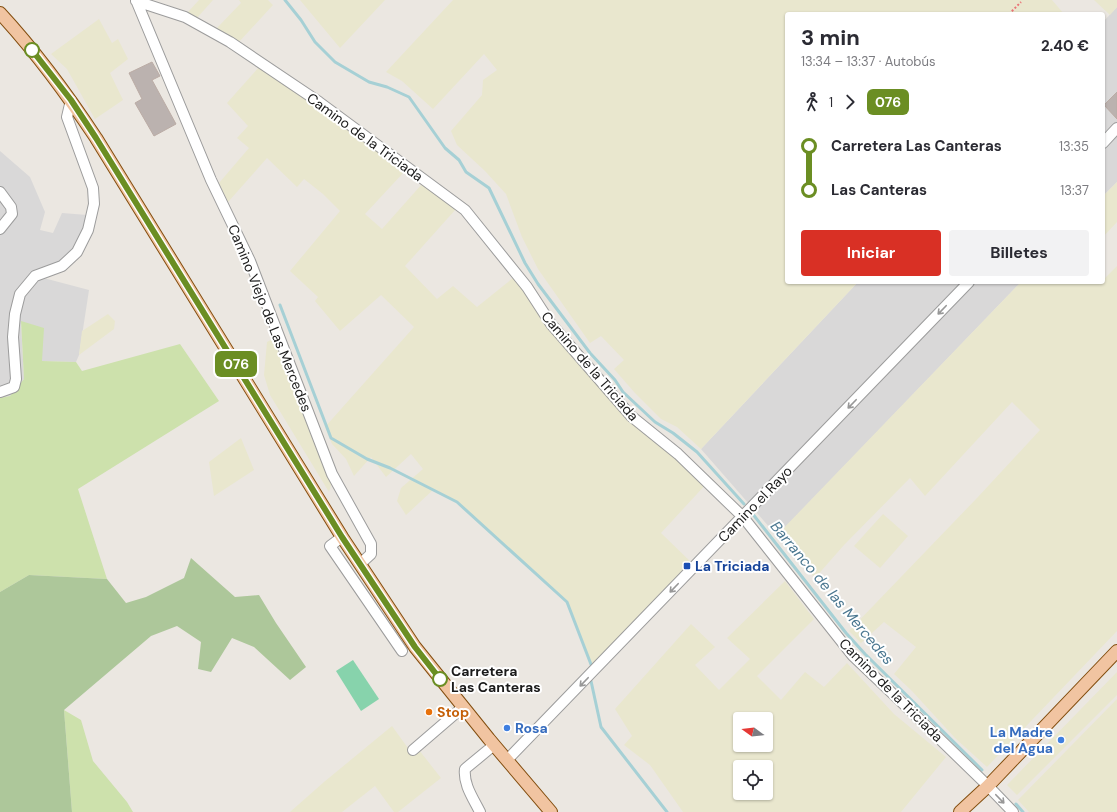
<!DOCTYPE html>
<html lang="es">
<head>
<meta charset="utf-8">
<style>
  :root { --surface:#fff; --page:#f2f2f3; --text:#2b2b33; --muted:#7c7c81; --accent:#d93025 }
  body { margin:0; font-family:"DM Sans",sans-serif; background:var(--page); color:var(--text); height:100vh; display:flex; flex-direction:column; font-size:15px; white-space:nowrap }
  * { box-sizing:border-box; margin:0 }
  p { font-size:13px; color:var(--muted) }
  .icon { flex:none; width:22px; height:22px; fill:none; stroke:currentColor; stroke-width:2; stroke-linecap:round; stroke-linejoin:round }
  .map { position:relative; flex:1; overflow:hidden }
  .details { position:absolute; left:785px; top:12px; width:320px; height:272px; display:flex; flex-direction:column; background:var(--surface); border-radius:4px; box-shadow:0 1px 3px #0004 }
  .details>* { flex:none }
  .badge { padding:0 8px; border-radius:6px; font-size:14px; line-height:26px }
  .needle { width:26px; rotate:285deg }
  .fabs { position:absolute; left:733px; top:712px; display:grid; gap:8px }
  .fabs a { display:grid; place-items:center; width:40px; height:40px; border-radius:4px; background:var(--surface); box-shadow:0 1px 3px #0004; font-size:20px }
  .map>.badge { position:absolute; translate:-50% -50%; box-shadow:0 0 0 2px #fff }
  .legs { display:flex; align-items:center; gap:6px; height:44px; padding:0 16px; font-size:13px }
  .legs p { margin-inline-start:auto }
  .headline { display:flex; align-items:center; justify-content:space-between; height:68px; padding:0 16px }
  h1 { font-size:22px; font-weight:700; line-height:30px }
  .primary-button { display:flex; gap:8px; margin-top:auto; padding:8px 16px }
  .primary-button a { flex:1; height:46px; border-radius:4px; background:var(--accent); color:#fff; font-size:16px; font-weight:700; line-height:46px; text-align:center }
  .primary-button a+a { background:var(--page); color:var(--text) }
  ul { padding:0 16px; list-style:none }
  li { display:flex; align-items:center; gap:14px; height:44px; font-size:15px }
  li i { display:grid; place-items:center; width:6px; height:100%; margin:0 5px; background:currentColor }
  li i::after { content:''; width:10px; height:10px; margin:-5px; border:3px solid; border-radius:50%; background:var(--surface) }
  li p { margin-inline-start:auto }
  li:first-child i { background:linear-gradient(#0000 50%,currentColor 0) }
  li:last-child i { background:linear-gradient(currentColor 50%,#0000 0) }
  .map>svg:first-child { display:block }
  .residential { fill:#d9d8d8 }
  .farmland { fill:#e9e7ce; fill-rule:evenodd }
  .grass { fill:#cde1ac }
  .forest { fill:#adc79a }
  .pitch { fill:#87d3ac }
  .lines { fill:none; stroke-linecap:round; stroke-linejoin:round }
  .stream { stroke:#a6d0d5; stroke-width:3 }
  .building { fill:#bbb2af; stroke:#bbaca5 }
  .minor-casing { stroke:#9c9c9c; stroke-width:12 }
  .major-casing { stroke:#834e0f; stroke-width:14 }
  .path { stroke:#ea7477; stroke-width:2; stroke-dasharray:2 2; stroke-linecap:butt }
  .minor { stroke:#fff; stroke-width:10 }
  .major { stroke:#f1c4a1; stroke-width:12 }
  .oneway { stroke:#989898 }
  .line-1-casing { stroke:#fff; stroke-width:9 }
  .line-1 { stroke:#6b8e23; stroke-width:6 }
  .stop-1-dot { fill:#fff; stroke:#6b8e23; stroke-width:2 }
  .transit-dot { fill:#1a4fb4; stroke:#fff; stroke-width:1.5 }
  .food-dot { fill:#e8710a; stroke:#fff; stroke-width:1.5 }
  .shop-dot { fill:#3f7fe0; stroke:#fff; stroke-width:1.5 }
  .labels { text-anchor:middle; stroke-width:4; stroke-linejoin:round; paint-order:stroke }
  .street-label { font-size:14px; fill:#1b1b1b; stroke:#fff }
  .transit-label { font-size:14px; font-weight:bold; fill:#164399; stroke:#fff; text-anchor:start }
  .stop-label { font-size:14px; font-weight:bold; fill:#1b1b1b; stroke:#fff; text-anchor:start }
  .food-label { font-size:14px; font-weight:bold; fill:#c56008; stroke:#fff; text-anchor:start }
  .shop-label { font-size:14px; font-weight:bold; fill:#366cbe; stroke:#fff; text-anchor:start }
  .water-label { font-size:15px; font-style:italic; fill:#4c7891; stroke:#fff }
</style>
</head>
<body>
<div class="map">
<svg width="1117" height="812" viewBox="0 0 1117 812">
  <rect width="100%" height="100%" fill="#ebe7e1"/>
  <path class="residential" d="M 1117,7 L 1117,182 L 1103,196 L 1103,22 Z
    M 0,151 L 30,177 L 45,212 L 40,230 L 53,233 L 62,213 L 87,215 L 82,242 L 62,266 L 36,276 L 89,290 L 79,355 L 76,362 L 42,361 L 21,322 L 24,379 L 10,396 L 0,398 Z
    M 858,282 L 1021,282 L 777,536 L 701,449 Z"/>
  <path class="farmland" d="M 199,0 L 213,0 L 196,19 L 187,13 Z
    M 239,0 L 268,0 L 273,5 L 238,43 L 216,29 L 241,3 Z
    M 300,0 L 385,0 L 340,48 Z
    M 453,0 L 1052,0 L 1064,14 L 787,14 L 787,282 L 858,282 L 701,449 L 677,427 L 661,419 L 635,393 L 614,369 L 624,360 L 601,336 L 590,343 L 538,269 L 522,237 L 506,194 L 485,171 L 457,145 L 451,131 L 482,95 L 483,80 L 497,70 L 484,54 L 433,109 L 402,81 L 386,72 Z
    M 1094,0 L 1117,0 L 1117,7 L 1110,15 Z
    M 99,19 L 112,43 L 118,39 L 128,59 L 110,73 L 123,100 L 95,119 L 67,69 L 51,54 Z
    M 259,67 L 308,100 L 405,171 L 365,214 L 382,229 L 422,184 L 456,209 L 405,266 L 437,299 L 453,286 L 477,307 L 513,278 L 523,287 L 601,381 L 708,482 L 661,533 L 693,564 L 592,667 L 567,602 L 457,502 L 433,490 L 406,515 L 397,501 L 401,488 L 423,469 L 411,454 L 386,477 L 371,457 L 354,476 L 346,459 L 332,444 L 325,427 L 414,327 L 381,295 L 340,331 L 315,301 L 318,297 L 290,271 L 340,211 L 323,194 L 304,179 L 297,187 L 267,158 L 228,202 L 219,183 L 249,148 L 237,138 L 248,126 L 227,103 Z
    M 1117,182 L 1117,222 L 1103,237 L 1103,196 Z
    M 1117,266 L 1117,631 L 987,767 L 955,738 L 912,691 L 894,674 L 916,647 L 884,622 L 861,643 L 849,631 L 977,498 L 1040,430 L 1012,402 L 925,496 L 910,478 L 844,545 L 815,578 L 778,534 L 1021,282 L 1103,282 L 1103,278 L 1104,279 Z
    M 108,314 L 115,321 L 114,329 L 79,355 L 82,331 Z
    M 276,337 L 332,482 L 329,492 L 270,395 L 264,375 L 267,342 Z
    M 241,438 L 254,470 L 214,496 L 209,462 Z
    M 883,514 L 908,536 L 880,568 L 854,546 Z
    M 785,581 L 814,619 L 757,676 L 781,700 L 805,672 L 824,687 L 847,663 L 894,714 L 946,757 L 901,812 L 683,812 L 650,765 L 624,745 L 632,736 L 615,709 L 691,624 L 715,647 L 695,665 L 719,690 L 750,659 L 727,638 ZM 740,719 L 766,719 L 766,745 L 740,745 ZM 740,767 L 766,767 L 766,793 L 740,793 Z
    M 1117,672 L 1117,695 L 1017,795 L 1007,785 Z
    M 1117,699 L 1117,812 L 1029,812 L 1018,800 Z
    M 392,726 L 413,755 L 419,750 L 441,778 L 398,812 L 394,812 L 375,786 L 342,812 L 290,812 L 324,782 Z"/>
  <path class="grass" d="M 21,321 L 44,328 L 42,361 L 76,362 L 82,371 L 180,344 L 219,401 L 78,489 L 107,579 L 29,575 L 0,592 L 0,398 L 10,396 L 24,379 Z
    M 64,710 L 81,720 L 93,761 L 127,802 L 133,812 L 72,812 Z"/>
  <path class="forest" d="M 191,558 L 235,597 L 259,595 L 276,623 L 306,667 L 290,680 L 254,647 L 232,638 L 211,672 L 198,669 L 201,642 L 177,626 L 151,636 L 64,710 L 72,812 L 0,812 L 0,592 L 29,575 L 107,579 L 126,603 L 146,597 L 184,578 Z"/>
  <path class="pitch" d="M 353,660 L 379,699 L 361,711 L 336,671 Z"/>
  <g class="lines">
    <path class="stream" d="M 285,0 L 301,20 L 315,42 L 335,62 L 369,82 L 387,87 L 409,97 L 445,148 L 459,160 L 466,172 L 489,188 L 525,263 L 538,284 L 590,353 L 615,380 L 623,392 L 655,422 L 673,433 L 697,452 L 744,504
      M 280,305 L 331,438 L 367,459 L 390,468 L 457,502 L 567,602 L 592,667
      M 752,513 L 846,633 L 865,654 L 982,770
      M 591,681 L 601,727 L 667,812
      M 1016,804 L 1023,812"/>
  </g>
  <path class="building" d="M 152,62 L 160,76 L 152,80 L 176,124 L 154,136 L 135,103 L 142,99 L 129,73 Z
    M 1117,92 L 1117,119 L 1104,105 Z"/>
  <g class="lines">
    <g class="minor-casing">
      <path id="minor" d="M 136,0 L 211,180 L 250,261 L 332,474 L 371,544 L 371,554 L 360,564
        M 136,1 L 185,17 L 230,42 L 319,102 L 465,210 L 527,287 L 551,324 L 631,416 L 678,454 L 743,517 L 853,656 L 914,714 L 988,786 L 1013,812
        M 1103,143 L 1117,128
        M 0,192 L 11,207 L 12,214 L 0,229
        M 0,392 L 14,387 L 16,379 L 13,337 L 15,314 L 20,294 L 35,276 L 62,266 L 77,252 L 88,230 L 94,204 L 93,188 L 67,117 L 71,100
        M 342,537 L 330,546 L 402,651
        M 413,750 L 463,707
        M 507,760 L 969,282
        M 480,812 C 473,798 463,784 465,769 L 494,745"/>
    </g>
    <g class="major-casing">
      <path id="major" d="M 0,13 C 36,52 67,94 96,138 L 342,537 L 415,647 L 489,739 L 551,812
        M 960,812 L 988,786 L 1117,651"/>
    </g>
    <path class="path" d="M 1009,14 L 1021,2"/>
    <use href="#minor" class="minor"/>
    <use href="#major" class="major"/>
  </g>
  <defs><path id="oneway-shaft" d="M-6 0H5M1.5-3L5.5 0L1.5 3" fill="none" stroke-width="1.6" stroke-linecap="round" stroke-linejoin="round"/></defs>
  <g class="oneway">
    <use href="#oneway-shaft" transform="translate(942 310) rotate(134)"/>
    <use href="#oneway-shaft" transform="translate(852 404) rotate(134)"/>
    <use href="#oneway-shaft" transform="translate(674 588) rotate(134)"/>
    <use href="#oneway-shaft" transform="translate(584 682) rotate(134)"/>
    <use href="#oneway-shaft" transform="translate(1000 799) rotate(46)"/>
  </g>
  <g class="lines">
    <g class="line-1-casing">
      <path id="line-1" d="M 32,50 L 71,100 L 96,138 L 342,537 L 415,647 L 440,679"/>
    </g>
    <use href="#line-1" class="line-1"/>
  </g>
  <g class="stop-1-dot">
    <circle cx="32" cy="50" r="7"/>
    <circle cx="440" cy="679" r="7"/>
  </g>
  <rect class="transit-dot" x="683" y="562" width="8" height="8" rx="2"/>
  <circle class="food-dot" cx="429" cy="712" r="4"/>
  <g class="shop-dot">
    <circle cx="507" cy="728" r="4"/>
    <circle cx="1061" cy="740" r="4"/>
  </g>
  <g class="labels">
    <g class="street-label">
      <text transform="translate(365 137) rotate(36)" y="5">Camino de la Triciada</text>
      <text transform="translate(270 318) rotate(68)" y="5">Camino Viejo de Las Mercedes</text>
      <text transform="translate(590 366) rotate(49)" y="5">Camino de la Triciada</text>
      <text transform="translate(755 504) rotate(-46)" y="5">Camino el Rayo</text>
      <text transform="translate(891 690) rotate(45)" y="5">Camino de la Triciada</text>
    </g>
    <g class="transit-label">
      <text x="695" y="571">La Triciada</text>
    </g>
    <g class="stop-label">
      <text x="451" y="676">Carretera<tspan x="451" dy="16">Las Canteras</tspan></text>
    </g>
    <g class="food-label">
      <text x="437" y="717">Stop</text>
    </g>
    <g class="shop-label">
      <text x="515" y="733">Rosa</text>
      <text x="1053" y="737" text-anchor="end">La Madre<tspan x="1053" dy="16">del Agua</tspan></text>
    </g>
    <g class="water-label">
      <text transform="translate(832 593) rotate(50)" y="5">Barranco de las Mercedes</text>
    </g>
  </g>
</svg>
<div class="fabs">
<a><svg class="needle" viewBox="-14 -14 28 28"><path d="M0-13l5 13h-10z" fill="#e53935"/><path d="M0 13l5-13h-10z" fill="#7c7c81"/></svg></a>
<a><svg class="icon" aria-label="locate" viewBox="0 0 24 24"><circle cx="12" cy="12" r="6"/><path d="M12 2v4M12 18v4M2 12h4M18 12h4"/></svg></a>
</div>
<b class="badge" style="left:236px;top:364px;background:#6b8e23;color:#fff">076</b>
<section class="details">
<div class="headline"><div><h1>3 min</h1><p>13:34 – 13:37 · Autobús</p></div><b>2.40 €</b></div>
<div class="legs"><svg class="icon" aria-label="walk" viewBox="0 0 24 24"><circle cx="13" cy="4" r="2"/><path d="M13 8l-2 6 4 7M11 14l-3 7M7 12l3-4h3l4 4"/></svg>1<svg class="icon" aria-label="forward" viewBox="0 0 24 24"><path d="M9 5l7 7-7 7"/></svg><b class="badge" style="background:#6b8e23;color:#fff">076</b></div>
<ul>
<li><i style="color:#6b8e23"></i><b>Carretera Las Canteras</b><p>13:35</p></li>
<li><i style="color:#6b8e23"></i><b>Las Canteras</b><p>13:37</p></li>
</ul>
<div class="primary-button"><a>Iniciar</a><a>Billetes</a></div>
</section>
</div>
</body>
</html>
